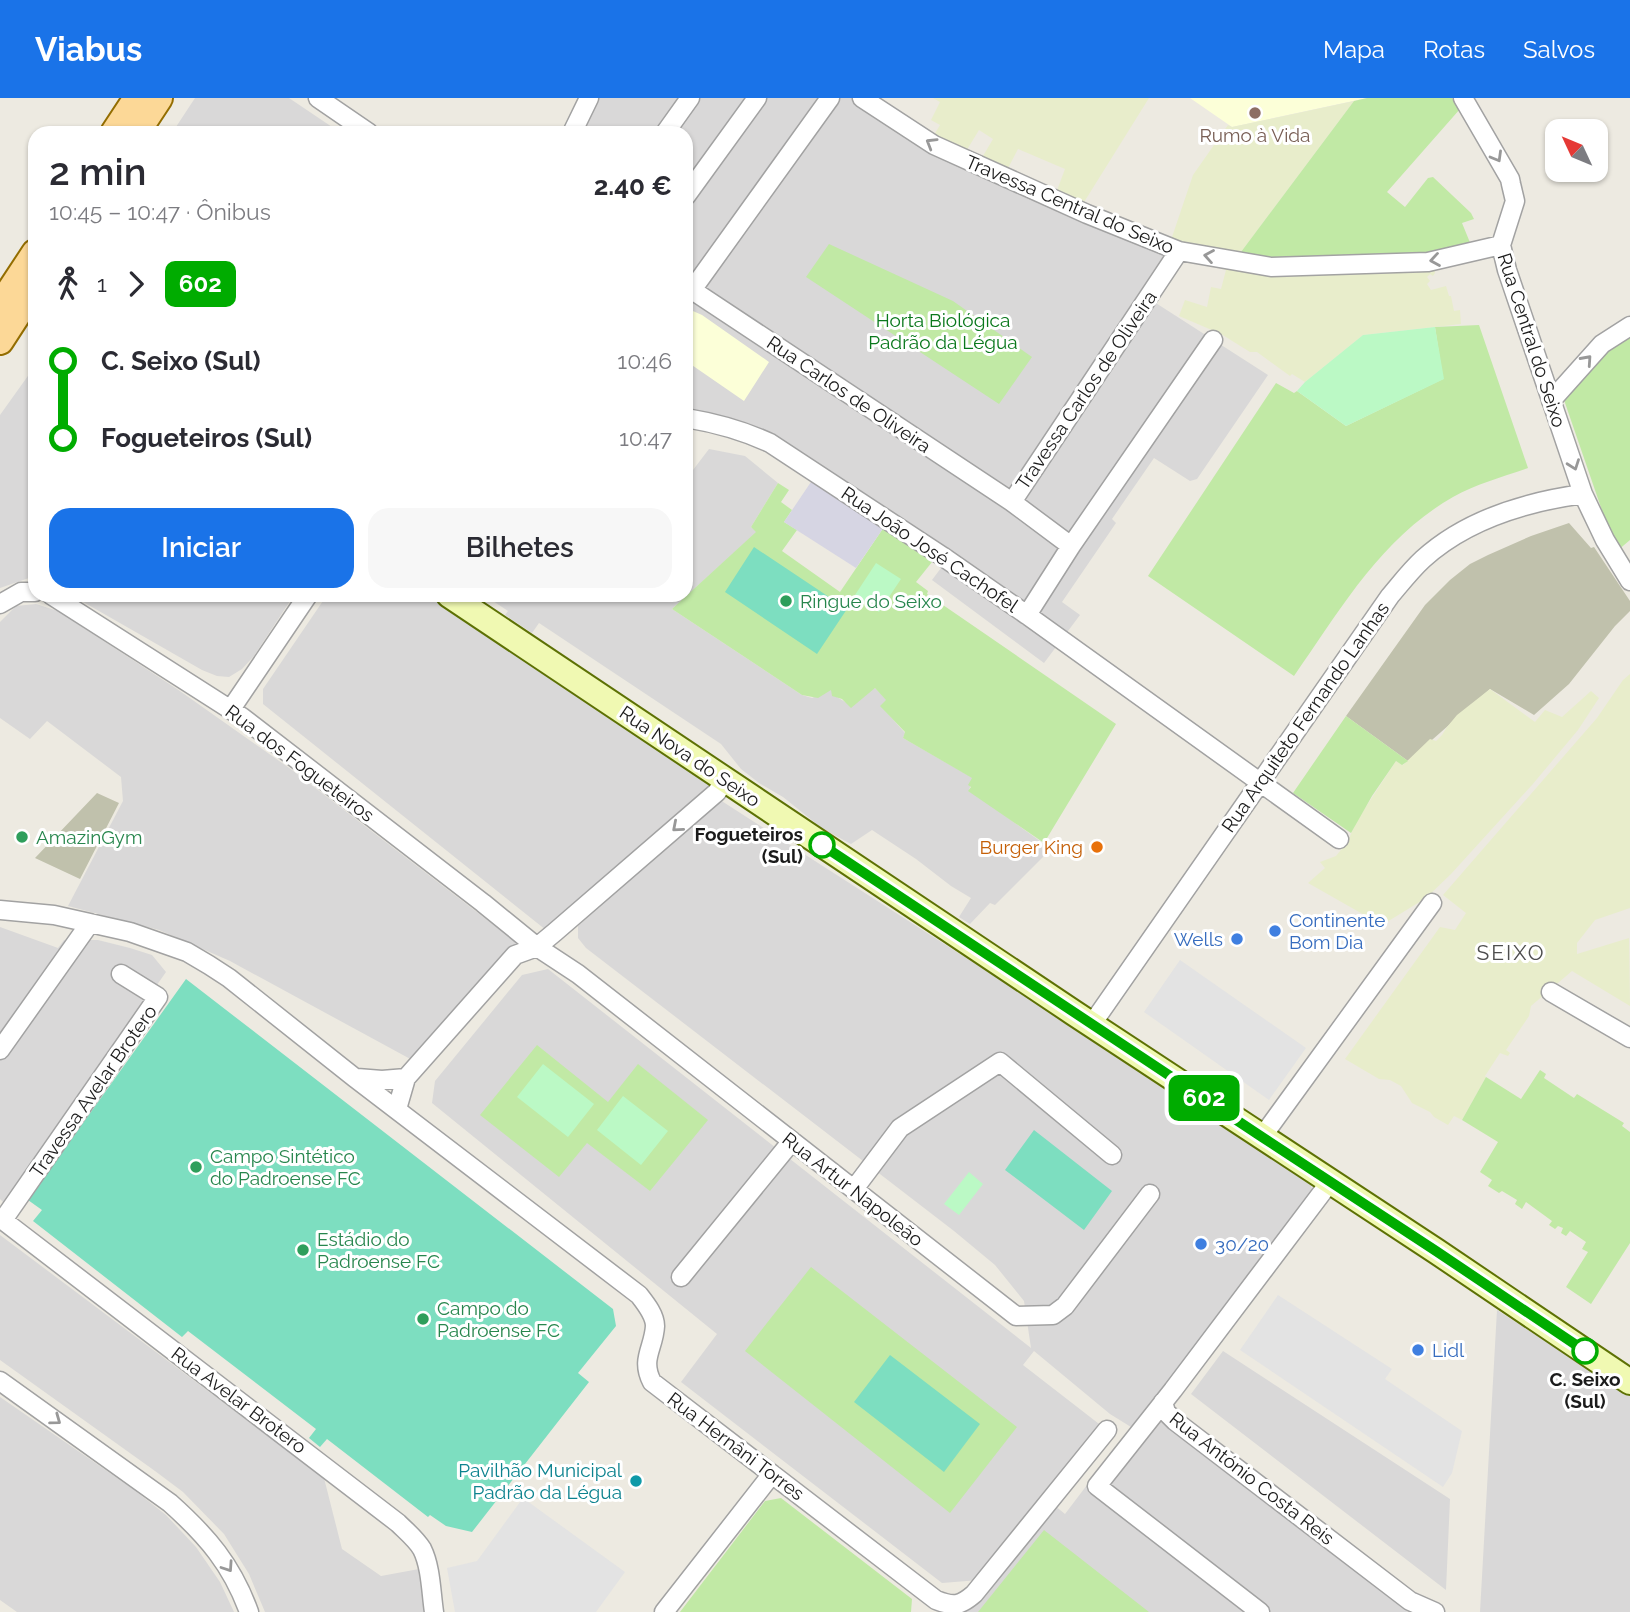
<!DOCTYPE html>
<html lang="pt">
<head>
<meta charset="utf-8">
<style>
  :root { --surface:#fff; --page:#f7f7f7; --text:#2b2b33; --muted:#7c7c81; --accent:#1a73e8 }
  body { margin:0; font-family:Raleway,sans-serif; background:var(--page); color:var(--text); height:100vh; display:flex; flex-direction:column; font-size:26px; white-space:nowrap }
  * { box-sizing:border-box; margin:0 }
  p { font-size:23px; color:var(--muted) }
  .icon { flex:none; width:38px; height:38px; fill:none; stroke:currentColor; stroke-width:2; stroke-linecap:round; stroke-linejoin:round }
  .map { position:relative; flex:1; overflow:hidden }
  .side { position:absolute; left:28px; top:28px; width:665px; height:476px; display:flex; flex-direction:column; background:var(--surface); border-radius:21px; box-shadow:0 2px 5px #0004 }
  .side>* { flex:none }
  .badge { padding:0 14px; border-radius:10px; font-size:24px; line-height:46px }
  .needle { width:46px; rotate:314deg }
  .tools { position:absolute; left:1545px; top:21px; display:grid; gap:14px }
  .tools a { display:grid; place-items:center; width:63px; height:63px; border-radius:14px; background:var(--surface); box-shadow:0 2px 5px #0004; font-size:35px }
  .map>.badge { position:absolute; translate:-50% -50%; box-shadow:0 0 0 4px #fff }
  .legs { display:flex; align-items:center; gap:10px; height:77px; padding:0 21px; font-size:23px }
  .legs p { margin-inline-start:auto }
  .overview { display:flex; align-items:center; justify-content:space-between; height:119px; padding:0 21px }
  h1 { font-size:38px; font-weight:600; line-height:52px }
  .action { display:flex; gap:14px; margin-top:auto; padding:14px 21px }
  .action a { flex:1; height:80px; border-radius:21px; background:var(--accent); color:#fff; font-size:28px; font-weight:600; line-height:80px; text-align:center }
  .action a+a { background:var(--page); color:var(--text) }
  ul { padding:0 21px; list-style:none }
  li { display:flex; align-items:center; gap:24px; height:77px; font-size:26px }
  li i { display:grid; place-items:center; width:10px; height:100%; margin:0 9px; background:currentColor }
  li i::after { content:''; width:18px; height:18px; margin:-9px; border:5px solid; border-radius:50%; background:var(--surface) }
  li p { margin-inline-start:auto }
  li:first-child i { background:linear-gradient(#0000 50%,currentColor 0) }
  li:last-child i { background:linear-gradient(currentColor 50%,#0000 0) }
  header { display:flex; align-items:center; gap:42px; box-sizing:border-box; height:98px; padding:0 35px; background:var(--accent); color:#fff }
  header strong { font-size:33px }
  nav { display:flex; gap:38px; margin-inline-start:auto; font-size:24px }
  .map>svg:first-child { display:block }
  .residential { fill:#d9d8d8 }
  .education { fill:#fcffd8 }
  .construction { fill:#c0c1ac }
  .farmland { fill:#e8edcb }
  .grass { fill:#c1e9a5 }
  .park { fill:#bbf9c5 }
  .pitch { fill:#7ddec0 }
  .parking { fill:#e3e3e3 }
  .plaza { fill:#d6d5e3 }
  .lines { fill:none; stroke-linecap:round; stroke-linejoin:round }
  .minor-casing { stroke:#a2a2a2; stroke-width:21 }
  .secondary-casing { stroke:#5d7104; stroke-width:28 }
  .primary-casing { stroke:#936d00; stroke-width:30 }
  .minor { stroke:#fff; stroke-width:18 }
  .secondary { stroke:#f0f9b2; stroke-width:24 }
  .primary { stroke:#fcd897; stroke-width:26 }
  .oneway { stroke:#989898 }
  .line-1-casing { stroke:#fff; stroke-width:16 }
  .line-1 { stroke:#00ac00; stroke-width:10 }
  .education-dot { fill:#8d6e63; stroke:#fff; stroke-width:2.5 }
  .leisure-dot { fill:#2e9e5b; stroke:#fff; stroke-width:2.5 }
  .stop-1-dot { fill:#fff; stroke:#00ac00; stroke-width:3.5 }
  .food-dot { fill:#e8710a; stroke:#fff; stroke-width:2.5 }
  .shop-dot { fill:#3f7fe0; stroke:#fff; stroke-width:2.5 }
  .culture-dot { fill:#0f9aa8; stroke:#fff; stroke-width:2.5 }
  .labels { text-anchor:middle; stroke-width:6; stroke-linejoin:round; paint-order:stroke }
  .education-label { font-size:19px; fill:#785e54; stroke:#fff }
  .street-label { font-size:19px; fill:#1b1b1b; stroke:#fff }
  .park-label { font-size:19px; fill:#0a781c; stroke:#fff }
  .leisure-label { font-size:19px; fill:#27864d; stroke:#fff; text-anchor:start }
  .stop-label { font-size:19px; font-weight:bold; fill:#1b1b1b; stroke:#fff; text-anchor:end }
  .food-label { font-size:19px; fill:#c56008; stroke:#fff; text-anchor:end }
  .shop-label { font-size:19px; fill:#366cbe; stroke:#fff; text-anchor:start }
  .culture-label { font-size:19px; fill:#0d838f; stroke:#fff; text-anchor:end }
  .neighbourhood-label { font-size:21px; letter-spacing:2px; fill:#4e4e4e; stroke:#fff }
</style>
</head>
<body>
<header>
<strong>Viabus</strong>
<nav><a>Mapa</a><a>Rotas</a><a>Salvos</a></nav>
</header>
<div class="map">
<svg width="1630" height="1514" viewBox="0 0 1630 1514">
  <rect width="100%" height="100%" fill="#edeae1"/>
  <path class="residential" d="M 195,0 L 289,0 L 341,35 L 172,35 Z
    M 584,0 L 862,0 L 934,47 L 1179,153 L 1148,200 L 1268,277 L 1197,381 L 1190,383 L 1154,360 L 1112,421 L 1116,425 L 1062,504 L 1080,517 L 1044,565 L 932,482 L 947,462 L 786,355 L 686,319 L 686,35 L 567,35 Z
    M 35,268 L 35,481 L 29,480 L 0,490 L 0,317 Z
    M 709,351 L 745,358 L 778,385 L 751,429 L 757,434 L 672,511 L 802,597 L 812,600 L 831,591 L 835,598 L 847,605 L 875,590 L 887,602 L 881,608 L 905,635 L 903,640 L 973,680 L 969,692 L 1051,751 L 995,807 L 990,805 L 970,826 L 959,819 L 971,800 L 951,788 L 916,761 L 872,732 L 851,746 L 823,731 L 783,699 L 759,685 L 741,671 L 721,646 L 539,525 L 532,535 L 505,517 L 508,513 L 484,497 L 686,497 L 686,368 L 693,372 Z
    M 71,497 L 294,497 L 254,558 L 242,571 L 229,579 L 217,578 L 202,572 Z
    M 327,497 L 432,497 L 713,684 L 715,687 L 551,836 L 263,606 L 263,591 Z
    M 36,506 L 58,513 L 177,591 L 292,672 L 517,845 L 414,963 L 230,863 L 159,832 L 68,808 L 123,703 L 121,679 L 47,623 L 30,641 L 0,620 L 0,524 L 16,508 Z
    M 717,700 L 1309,1080 L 1312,1091 L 1307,1102 L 1147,1310 L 1408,1514 L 944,1514 L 968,1511 L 1054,1407 L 1065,1416 L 1131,1329 L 1110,1316 L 1034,1253 L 1023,1267 L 1103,1329 L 979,1482 L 942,1485 L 681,1284 L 717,1236 L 432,1005 L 435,983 L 522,877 L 548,871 L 1031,1250 L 1024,1203 L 995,1167 L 954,1133 L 586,850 L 578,840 L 578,828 Z
    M 0,829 L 58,850 L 64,842 L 98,842 L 130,850 L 152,857 L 166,874 L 4,1105 L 0,1101 Z
    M 0,1137 L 324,1380 L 342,1451 L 381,1478 L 419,1471 L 427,1514 L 265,1514 L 249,1476 L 224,1436 L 183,1394 L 155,1373 L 0,1262 Z
    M 1497,1212 L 1630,1298 L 1630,1514 L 1480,1514 Z
    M 1223,1253 L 1450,1401 L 1446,1492 L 1191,1296 Z
    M 0,1299 L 133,1391 L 166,1417 L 196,1449 L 220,1484 L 234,1514 L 17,1514 L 0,1502 Z"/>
  <path class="education" d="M 1190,0 L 1367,0 L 1232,29 Z
    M 686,210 L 702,217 L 769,264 L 744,303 L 686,263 Z"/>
  <path class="construction" d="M 1569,425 L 1591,450 L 1594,449 L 1630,503 L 1630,513 L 1615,528 L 1569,586 L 1534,617 L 1490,591 L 1408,663 L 1346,618 L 1425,507 L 1450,482 L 1470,466 L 1488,457 L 1531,438 Z
    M 97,695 L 119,705 L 80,781 L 35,760 Z"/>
  <path class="farmland" d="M 933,0 L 1149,0 L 1081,109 L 1056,95 L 1065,71 L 1018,51 L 1006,74 L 980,63 L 993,41 L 979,32 L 965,55 L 934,37 L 940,27 L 931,22 L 940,4 Z
    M 1354,3 L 1238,158 L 1171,142 L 1193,77 L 1228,27 L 1232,29 Z
    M 1228,165 L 1434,170 L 1435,175 L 1433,178 L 1430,176 L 1427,179 L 1430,183 L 1427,186 L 1431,192 L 1446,188 L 1449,198 L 1451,198 L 1454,213 L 1460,212 L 1461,226 L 1363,237 L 1305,284 L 1292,276 L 1290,278 L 1257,254 L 1250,254 L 1221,236 L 1179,218 L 1185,202 L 1207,209 L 1211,189 L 1221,191 L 1226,172 L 1222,171 Z
    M 1630,576 L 1630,810 L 1595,822 L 1577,845 L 1577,856 L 1629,840 L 1630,908 L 1572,873 L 1531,908 L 1529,918 L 1506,952 L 1510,955 L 1508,958 L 1500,955 L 1485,978 L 1486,979 L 1462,1022 L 1454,1018 L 1448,1027 L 1434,1019 L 1430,1014 L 1412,1005 L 1401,988 L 1390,982 L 1379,981 L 1345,961 L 1440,829 L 1455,832 L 1466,815 L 1443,797 L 1597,620 L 1623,582 Z
    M 1490,591 L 1535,624 L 1545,612 L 1562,619 L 1591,593 L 1599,600 L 1578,632 L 1532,687 L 1451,776 L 1426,800 L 1382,827 L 1308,785 L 1325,770 L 1320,764 L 1336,758 L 1348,743 L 1356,724 L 1396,663 L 1403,667 L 1430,641 L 1436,643 L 1442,637 L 1447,629 L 1457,617 Z"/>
  <path class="grass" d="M 1367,0 L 1452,0 L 1460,11 L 1387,94 L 1405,109 L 1428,80 L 1433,79 L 1471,115 L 1474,121 L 1462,125 L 1471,147 L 1462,151 L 1458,147 L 1438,153 L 1404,158 L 1279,165 L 1238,158 L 1354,3 Z
    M 829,146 L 953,203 L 1032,259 L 999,306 L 806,179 Z
    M 1479,227 L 1528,370 C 1502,379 1476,386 1453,399 C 1381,440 1340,512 1294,578 L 1148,478 L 1276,285 L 1294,295 L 1297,293 L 1346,328 L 1443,281 L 1435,229 Z
    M 1630,238 L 1630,442 L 1617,453 L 1607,427 L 1563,299 L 1603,252 Z
    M 778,385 L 789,392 L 781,404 L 792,412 L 784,424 L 797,432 L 782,453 L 840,494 L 884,429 L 932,464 L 916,484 L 928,493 L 927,496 L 1116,626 L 1044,745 L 968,693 L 971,689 L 968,687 L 972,680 L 903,640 L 905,634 L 880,608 L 886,602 L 875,590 L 851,610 L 842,601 L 832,598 L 831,592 L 818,600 L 802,597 L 672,511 L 756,434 L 751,429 Z
    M 1346,618 L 1408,663 L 1402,667 L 1396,663 L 1372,698 L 1351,735 L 1293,695 Z
    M 537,947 L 608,1004 L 638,966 L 708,1022 L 650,1093 L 587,1045 L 559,1079 L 480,1017 Z
    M 1540,972 L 1546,976 L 1544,980 L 1574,1000 L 1577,996 L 1624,1025 L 1622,1028 L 1630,1034 L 1630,1145 L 1591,1206 L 1566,1189 L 1588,1154 L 1582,1151 L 1586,1144 L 1570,1133 L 1566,1138 L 1561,1135 L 1563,1130 L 1558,1128 L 1555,1131 L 1549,1127 L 1552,1123 L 1526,1104 L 1522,1111 L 1515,1106 L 1517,1102 L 1502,1093 L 1499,1095 L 1488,1088 L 1492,1082 L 1480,1074 L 1498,1044 L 1462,1022 L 1486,979 L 1521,1001 Z
    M 811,1169 L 1017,1329 L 950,1415 L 745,1253 Z
    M 781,1400 L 912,1501 L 911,1514 L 680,1514 L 765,1403 Z
    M 1044,1432 L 1149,1514 L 978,1514 Z"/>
  <path class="park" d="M 1435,229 L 1444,281 L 1346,328 L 1297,293 L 1305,284 L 1363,237 Z
    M 876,465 L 901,481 L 879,514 L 855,497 Z
    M 543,966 L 594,1006 L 568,1039 L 517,999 Z
    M 623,998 L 668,1033 L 641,1067 L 597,1032 Z
    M 969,1074 L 983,1086 L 959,1117 L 944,1106 Z"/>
  <path class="pitch" d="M 754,449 L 847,511 L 817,556 L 725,494 Z
    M 186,881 L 613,1211 L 616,1228 L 578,1275 L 589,1284 L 472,1434 L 446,1428 L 430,1417 L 428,1419 L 327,1341 L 320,1349 L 309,1340 L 316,1331 L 188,1233 L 182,1239 L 33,1123 L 42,1112 L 28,1102 Z
    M 1034,1032 L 1112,1093 L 1084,1132 L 1005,1072 Z
    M 890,1257 L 980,1326 L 944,1374 L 854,1304 Z"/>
  <path class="parking" d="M 1180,862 L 1306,950 L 1269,1002 L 1144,914 Z
    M 1278,1197 L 1392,1271 L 1385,1281 L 1462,1333 L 1452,1375 L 1443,1389 L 1240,1252 Z
    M 523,1400 L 625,1474 L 596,1514 L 455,1514 L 447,1470 L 477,1463 Z"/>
  <path class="plaza" d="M 813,381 L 884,429 L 856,470 L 784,424 Z"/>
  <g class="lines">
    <g class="minor-casing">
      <path id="minor" d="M 318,0 L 369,35
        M 862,0 L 934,47 L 1087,116 L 1179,153 L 1271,169 L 1428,164 L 1501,147
        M 1463,0 L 1510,81 L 1511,86 L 1515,103 L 1501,147 L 1507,172 L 1583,396 L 1605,442 L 1630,483
        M 572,35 L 589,0
        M 665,35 L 690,0
        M 686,98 L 757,0
        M 686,189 L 692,192 L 1012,404
        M 692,192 L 830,0
        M 1551,303 L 1602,246 L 1630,228
        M 686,320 C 716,325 742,332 770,345 L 942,458 L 1027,517 L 1071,448 L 1213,242
        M 1071,448 L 1012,404 L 1179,153
        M 51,497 L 242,619 L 483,805 L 537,849 L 578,876 L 1016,1218 L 1053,1217 L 1065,1208 L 1150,1096
        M 0,506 L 21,494 L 35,494
        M 1027,517 L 1339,741
        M 231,611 L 308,497
        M 0,812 L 54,817 L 130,834 L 187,854 L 209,867 L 229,880 L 355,980 L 639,1197 C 646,1206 655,1217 655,1228 C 654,1250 640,1261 652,1284 L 936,1502 C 954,1509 960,1508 974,1496 L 1107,1332
        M 1551,894 L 1630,940
        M 1092,926 L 1390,498 C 1401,485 1411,472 1423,461 C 1467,421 1525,404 1583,396
        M 0,952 L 90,825
        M 357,980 L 382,982 L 406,980
        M 397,1011 L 406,980 L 515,857 L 537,849 L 555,834 L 717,694 L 725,681
        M 1262,1039 L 1432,805
        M 854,1091 L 900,1030 L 1000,964 L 1112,1057
        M 0,1120 L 398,1425 C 406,1433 416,1441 422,1451 C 431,1469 431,1494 434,1514
        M 3,1122 L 158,899 L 121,876
        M 681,1179 L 792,1043
        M 0,1283 L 170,1405 C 207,1438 232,1467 249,1514
        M 1163,1304 L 1166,1314 L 1175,1323 L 1410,1503 L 1435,1514
        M 664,1514 L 772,1376
        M 1260,1514 L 1097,1388 L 1173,1292 L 1330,1084"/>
    </g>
    <g class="secondary-casing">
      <path id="secondary" d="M 449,497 L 1074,915 L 1436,1153 L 1630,1284"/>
    </g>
    <g class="primary-casing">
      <path id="primary" d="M 114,35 L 137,0
        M 136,35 L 159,0
        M 0,208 L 35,155
        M 0,243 L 35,189"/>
    </g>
    <use href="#minor" class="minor"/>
    <use href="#secondary" class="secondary"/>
    <use href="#primary" class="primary"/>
  </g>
  <defs><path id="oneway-chevron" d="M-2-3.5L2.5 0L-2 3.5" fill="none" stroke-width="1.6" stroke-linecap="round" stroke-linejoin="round" transform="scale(1.75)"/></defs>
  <g class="oneway">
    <use href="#oneway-chevron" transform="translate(931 45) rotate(-149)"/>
    <use href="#oneway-chevron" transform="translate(1497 59) rotate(60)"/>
    <use href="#oneway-chevron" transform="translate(1209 158) rotate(-170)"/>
    <use href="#oneway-chevron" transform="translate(1435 162) rotate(171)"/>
    <use href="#oneway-chevron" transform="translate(1587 262) rotate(-48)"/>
    <use href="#oneway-chevron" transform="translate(1574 367) rotate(70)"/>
    <use href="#oneway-chevron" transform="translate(677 729) rotate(139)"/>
    <use href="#oneway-chevron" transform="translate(56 1322) rotate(36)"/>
    <use href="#oneway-chevron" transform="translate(228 1469) rotate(56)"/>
  </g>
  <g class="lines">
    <g class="line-1-casing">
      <path id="line-1" d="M 822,747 L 1262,1039 L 1436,1153 L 1585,1253"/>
    </g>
    <use href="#line-1" class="line-1"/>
  </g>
  <circle class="education-dot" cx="1255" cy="15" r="7"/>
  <g class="leisure-dot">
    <circle cx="786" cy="503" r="7"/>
    <circle cx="22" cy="739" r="7"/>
    <circle cx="196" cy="1069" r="7"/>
    <circle cx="303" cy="1152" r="7"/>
    <circle cx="423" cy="1221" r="7"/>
  </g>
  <g class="stop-1-dot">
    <circle cx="822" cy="747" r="12"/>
    <circle cx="1585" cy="1253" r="12"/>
  </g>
  <circle class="food-dot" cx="1097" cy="749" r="7"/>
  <g class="shop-dot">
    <circle cx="1275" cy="833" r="7"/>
    <circle cx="1237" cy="841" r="7"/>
    <circle cx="1201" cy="1146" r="7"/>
    <circle cx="1418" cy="1252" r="7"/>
  </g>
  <circle class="culture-dot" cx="636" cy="1383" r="7"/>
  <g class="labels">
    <g class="education-label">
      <text x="1255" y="44">Rumo à Vida</text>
    </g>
    <g class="street-label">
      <text transform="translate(1070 106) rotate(23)" y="7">Travessa Central do Seixo</text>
      <text transform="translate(1532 242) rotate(72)" y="7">Rua Central do Seixo</text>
      <text transform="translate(1086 292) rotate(-56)" y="7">Travessa Carlos de Oliveira</text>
      <text transform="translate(849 296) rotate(34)" y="7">Rua Carlos de Oliveira</text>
      <text transform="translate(930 451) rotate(34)" y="7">Rua João José Cachofel</text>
      <text transform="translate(1305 619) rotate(-55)" y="7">Rua Arquiteto Fernando Lanhas</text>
      <text transform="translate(690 658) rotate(34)" y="7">Rua Nova do Seixo</text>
      <text transform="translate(300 665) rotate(37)" y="7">Rua dos Fogueteiros</text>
      <text transform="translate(93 993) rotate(-55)" y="7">Travessa Avelar Brotero</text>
      <text transform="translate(853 1091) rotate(38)" y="7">Rua Artur Napoleão</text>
      <text transform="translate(239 1302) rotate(37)" y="7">Rua Avelar Brotero</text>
      <text transform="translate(736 1348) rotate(37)" y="7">Rua Hernâni Torres</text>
      <text transform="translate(1252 1380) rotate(38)" y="7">Rua António Costa Reis</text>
    </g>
    <g class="park-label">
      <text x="943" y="229">Horta Biológica<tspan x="943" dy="22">Padrão da Légua</tspan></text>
    </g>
    <g class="leisure-label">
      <text x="800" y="510">Ringue do Seixo</text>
      <text x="36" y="746">AmazinGym</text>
      <text x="210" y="1065">Campo Sintético<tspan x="210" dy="22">do Padroense FC</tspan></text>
      <text x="317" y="1148">Estádio do<tspan x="317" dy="22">Padroense FC</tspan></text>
      <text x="437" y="1217">Campo do<tspan x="437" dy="22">Padroense FC</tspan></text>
    </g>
    <g class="stop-label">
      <text x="803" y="743">Fogueteiros<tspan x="803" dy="22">(Sul)</tspan></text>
      <text x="1585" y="1288" text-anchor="middle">C. Seixo<tspan x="1585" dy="22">(Sul)</tspan></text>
    </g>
    <g class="food-label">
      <text x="1083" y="756">Burger King</text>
    </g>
    <g class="shop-label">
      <text x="1289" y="829">Continente<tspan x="1289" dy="22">Bom Dia</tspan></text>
      <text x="1223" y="848" text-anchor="end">Wells</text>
      <text x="1215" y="1153">30/20</text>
      <text x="1432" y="1259">Lidl</text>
    </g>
    <g class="culture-label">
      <text x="622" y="1379">Pavilhão Municipal<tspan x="622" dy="22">Padrão da Légua</tspan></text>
    </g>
    <g class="neighbourhood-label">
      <text x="1511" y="862">SEIXO</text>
    </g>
  </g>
</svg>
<div class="tools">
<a><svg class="needle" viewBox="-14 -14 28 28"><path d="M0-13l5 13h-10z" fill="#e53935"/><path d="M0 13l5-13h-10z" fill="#7c7c81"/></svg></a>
</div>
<b class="badge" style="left:1204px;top:1000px;background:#00ac00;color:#fff">602</b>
<section class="side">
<div class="overview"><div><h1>2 min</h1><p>10:45 – 10:47 · Ônibus</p></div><b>2.40 €</b></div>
<div class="legs"><svg class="icon" aria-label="walk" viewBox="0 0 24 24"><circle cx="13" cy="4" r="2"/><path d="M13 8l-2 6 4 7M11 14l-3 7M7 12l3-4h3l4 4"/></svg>1<svg class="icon" aria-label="forward" viewBox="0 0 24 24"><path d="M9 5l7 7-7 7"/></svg><b class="badge" style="background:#00ac00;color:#fff">602</b></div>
<ul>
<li><i style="color:#00ac00"></i><b>C. Seixo (Sul)</b><p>10:46</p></li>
<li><i style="color:#00ac00"></i><b>Fogueteiros (Sul)</b><p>10:47</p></li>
</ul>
<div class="action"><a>Iniciar</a><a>Bilhetes</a></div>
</section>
</div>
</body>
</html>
